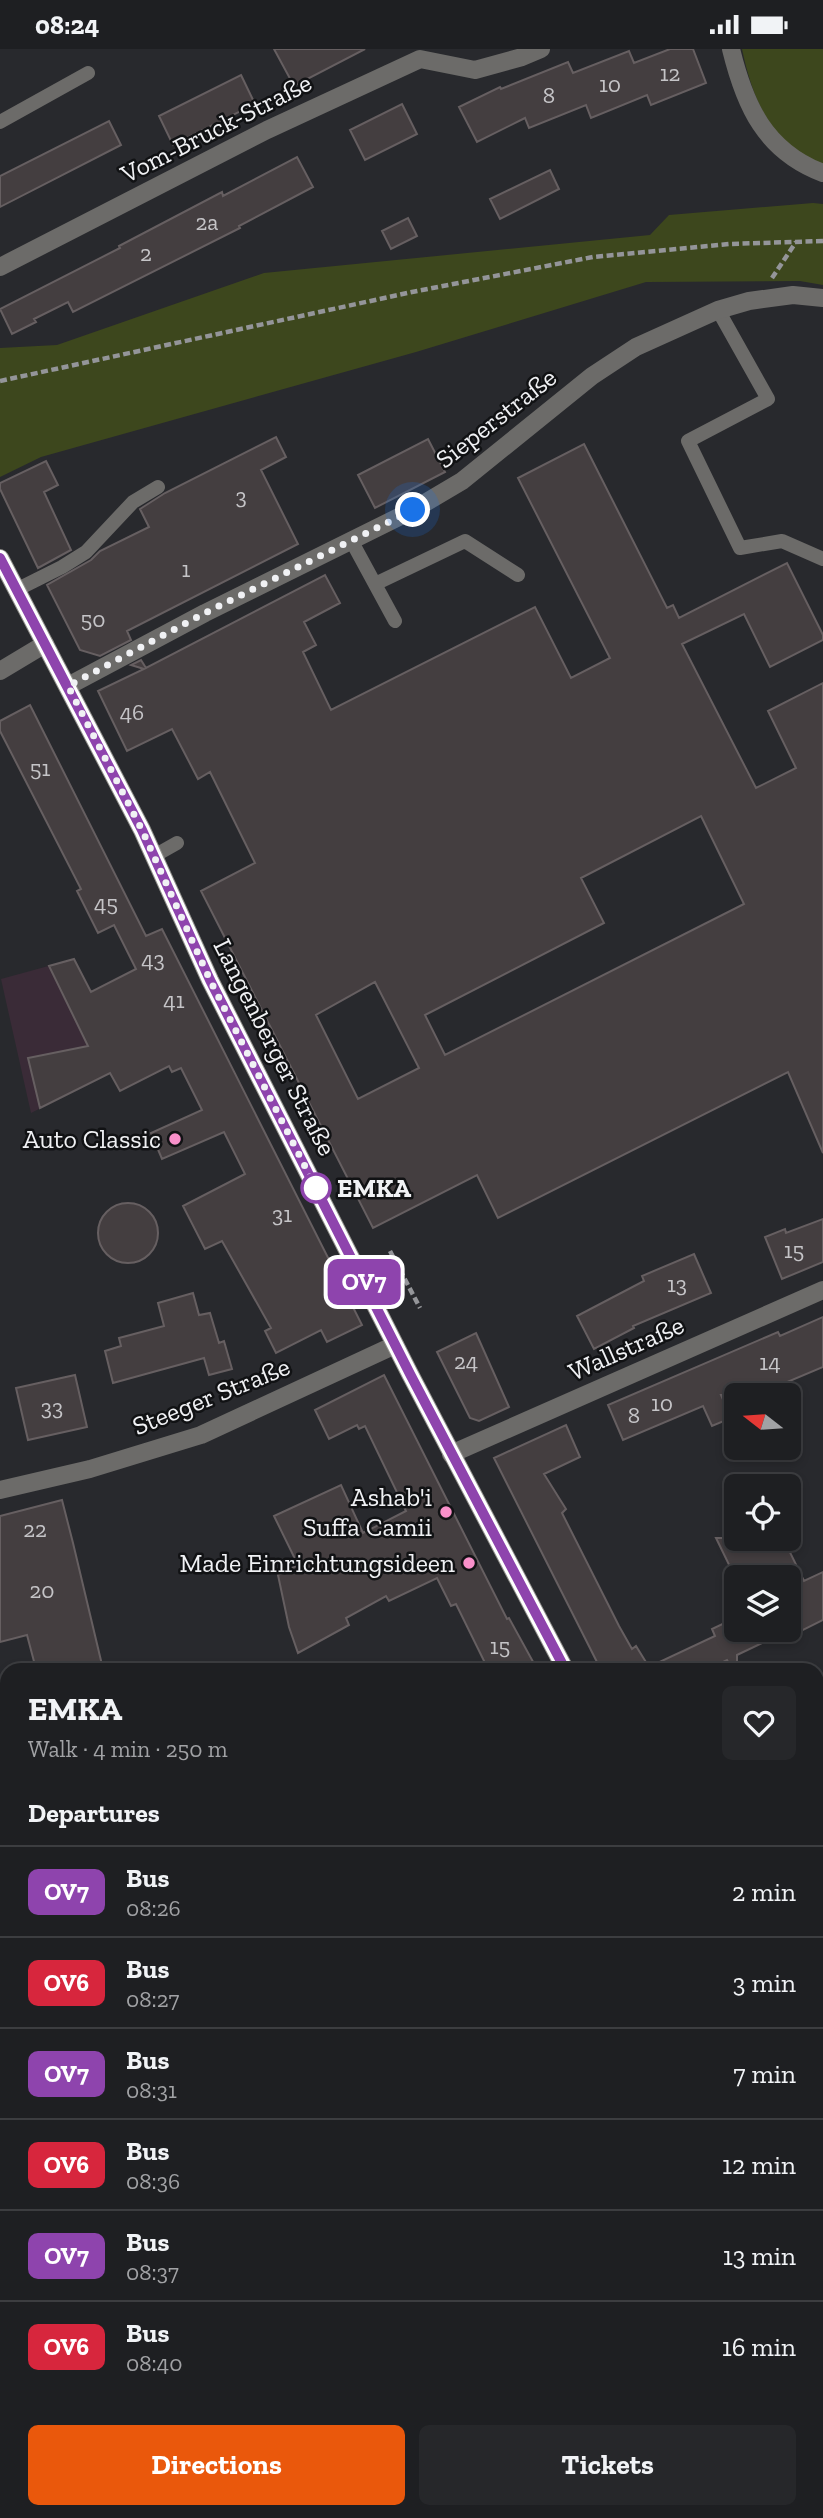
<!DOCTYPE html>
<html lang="en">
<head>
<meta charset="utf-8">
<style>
  :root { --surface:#1e1f22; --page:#26272a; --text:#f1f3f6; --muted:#a1a2a5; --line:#3c3d40; --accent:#ea580c }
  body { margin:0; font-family:"Zilla Slab",serif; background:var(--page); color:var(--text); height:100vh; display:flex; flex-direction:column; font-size:26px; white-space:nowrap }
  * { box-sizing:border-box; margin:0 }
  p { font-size:23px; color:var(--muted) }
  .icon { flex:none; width:38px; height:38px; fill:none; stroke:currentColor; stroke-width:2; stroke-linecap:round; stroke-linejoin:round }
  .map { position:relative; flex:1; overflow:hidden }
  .side { position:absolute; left:0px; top:1614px; width:824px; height:856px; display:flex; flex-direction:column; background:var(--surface); border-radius:21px 21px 0 0; box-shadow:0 4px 10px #0003,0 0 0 2px var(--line) }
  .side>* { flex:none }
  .badge { padding:0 14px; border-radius:10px; font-size:24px; line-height:46px }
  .needle { width:46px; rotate:287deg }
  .controls { position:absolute; left:724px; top:1334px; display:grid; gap:14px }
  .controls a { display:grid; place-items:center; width:77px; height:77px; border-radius:10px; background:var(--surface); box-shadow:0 4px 10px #0003,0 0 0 2px var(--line); font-size:35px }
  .you { position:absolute; width:35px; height:35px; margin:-18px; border:5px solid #fff; border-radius:50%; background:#1a73e8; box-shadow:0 0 0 10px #1a73e833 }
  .map>.badge { position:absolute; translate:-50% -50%; box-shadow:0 0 0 4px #fff }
  h2 { padding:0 28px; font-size:26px; line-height:63px }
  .round { display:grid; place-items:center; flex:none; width:74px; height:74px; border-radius:10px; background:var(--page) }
  .head { display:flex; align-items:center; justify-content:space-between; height:119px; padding:0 28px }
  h1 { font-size:33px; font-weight:700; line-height:52px }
  .action { display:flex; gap:14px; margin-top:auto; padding:14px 28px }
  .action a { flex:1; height:80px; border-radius:10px; background:var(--accent); color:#fff; font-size:28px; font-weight:700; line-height:80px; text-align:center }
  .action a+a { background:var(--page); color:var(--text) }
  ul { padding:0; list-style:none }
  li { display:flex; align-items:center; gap:21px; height:91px; padding:0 28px; border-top:2px solid var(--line) }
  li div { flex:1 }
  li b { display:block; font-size:26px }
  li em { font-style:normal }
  li .badge { min-width:77px; font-weight:700; text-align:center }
  .status { display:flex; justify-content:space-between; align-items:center; height:49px; padding:0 35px; background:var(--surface); direction:ltr }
  .status svg { height:19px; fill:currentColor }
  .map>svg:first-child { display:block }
  .education { fill:#3a2b37 }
  .green { fill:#3d471d }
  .building { fill:#443e40; stroke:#665f61; stroke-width:2; fill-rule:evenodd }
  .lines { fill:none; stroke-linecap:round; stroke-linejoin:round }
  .path { stroke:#949599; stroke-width:4.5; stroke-dasharray:7 3.5; stroke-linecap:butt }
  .lane { stroke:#6c6b69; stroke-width:14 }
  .street { stroke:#6c6b69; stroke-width:18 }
  .secondary { stroke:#92918d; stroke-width:18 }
  .line-casing { stroke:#fff; stroke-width:16 }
  .line { stroke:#8e44ad; stroke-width:10 }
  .walk { stroke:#f0f1f4; stroke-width:7; stroke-dasharray:0 12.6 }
  .poi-dot { fill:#f990ca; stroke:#111214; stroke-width:2.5 }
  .stop-dot { fill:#fff; stroke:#8e44ad; stroke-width:3.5 }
  .labels { text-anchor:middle; stroke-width:5; stroke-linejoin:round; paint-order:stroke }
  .number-label { font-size:23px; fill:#c5c4c7 }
  .street-label { font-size:26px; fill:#f0f1f4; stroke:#111214 }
  .poi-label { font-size:26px; fill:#f0f1f4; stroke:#111214; text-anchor:end }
  .stop-label { font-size:26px; font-weight:bold; fill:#f0f1f4; stroke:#111214; text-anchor:start }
</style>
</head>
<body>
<div class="status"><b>08:24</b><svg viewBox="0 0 49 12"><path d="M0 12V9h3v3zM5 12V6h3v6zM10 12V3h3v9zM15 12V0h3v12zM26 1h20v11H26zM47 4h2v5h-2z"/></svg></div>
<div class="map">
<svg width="823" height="2469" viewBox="0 0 823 2469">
  <rect width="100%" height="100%" fill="#28292d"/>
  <path class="education" d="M 74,910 L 91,943 L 143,1007 L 31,1064 L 1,930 Z"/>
  <path class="green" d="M 742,0 L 823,0 L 823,116 C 771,95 753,52 742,0 Z
    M 813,154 L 823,155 L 823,236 L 800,232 L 646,233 L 416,303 L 41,408 L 0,428 L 0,299 L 57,296 L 264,224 L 650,186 L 669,166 Z
    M 823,2401 L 823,2469 L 708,2469 L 719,2462 L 817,2462 L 817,2405 Z"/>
  <path class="building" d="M 274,0 L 365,0 L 294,37 Z
    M 670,0 L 693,0 L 706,34 L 651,56 L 647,46 L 591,69 L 586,56 L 529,79 L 525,69 L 477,93 L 459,58 L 500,38 L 501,40 L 568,13 L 573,24 L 629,2 L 634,14 Z
    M 241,26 L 255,55 L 173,96 L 159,67 Z
    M 402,55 L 417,85 L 365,111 L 350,81 Z
    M 109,72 L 121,96 L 0,158 L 0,127 Z
    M 297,108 L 313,138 L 239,177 L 240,179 L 73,263 L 68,253 L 34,270 L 36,273 L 12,285 L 0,260 L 120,199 L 119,197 L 222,143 L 223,147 Z
    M 550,121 L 559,140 L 500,170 L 490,150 Z
    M 408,169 L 417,187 L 391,200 L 382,182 Z
    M 276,388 L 286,408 L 261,421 L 298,495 L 127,582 L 131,591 L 100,607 L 80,601 L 47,536 L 91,511 L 100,502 L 149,478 L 140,460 L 165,444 Z
    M 428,390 L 445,423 L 375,459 L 358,426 Z
    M 584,395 L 667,559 L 673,556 L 679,569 L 787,514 L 823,586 L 823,591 L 770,618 L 744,565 L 682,595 L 756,739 L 796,719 L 768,662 L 823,634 L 823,1104 L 788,1023 L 498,1169 L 477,1126 L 373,1179 L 201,842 L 255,814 L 210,723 L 198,730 L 172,680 L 127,702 L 98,642 L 144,620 L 131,616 L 141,611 L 146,619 L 325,526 L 340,554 L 304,573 L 316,596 L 303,603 L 331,661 L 535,558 L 571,629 L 610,609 L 518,429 ZM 701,767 L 744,855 L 445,1006 L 425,966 L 604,874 L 581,829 ZM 375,933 L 419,1019 L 358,1050 L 316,966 Z
    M 46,412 L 58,436 L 44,443 L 71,501 L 38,519 L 0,440 L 0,434 Z
    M 30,656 L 146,887 L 162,880 L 362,1276 L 327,1293 L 321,1281 L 276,1304 L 265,1282 L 271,1279 L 222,1192 L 205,1200 L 183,1157 L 245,1125 L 224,1083 L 162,1110 L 151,1084 L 202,1061 L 181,1019 L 172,1023 L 169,1017 L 120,1042 L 110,1024 L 40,1059 L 28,1009 L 88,997 L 49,917 L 74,910 L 91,943 L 136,920 L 114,876 L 98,884 L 77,842 L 81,840 L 0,682 L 0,672 Z
    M98 1184a30 30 0 1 1 60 0a30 30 0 1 1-60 0Z
    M 823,1170 L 823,1213 L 782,1230 L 765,1188 L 785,1180 L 786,1184 Z
    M 694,1205 L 711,1244 L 633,1277 L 634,1279 L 594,1300 L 577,1267 L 644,1232 L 642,1227 Z
    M 193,1244 L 199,1266 L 210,1264 L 219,1294 L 224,1292 L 232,1320 L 209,1326 L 204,1309 L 113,1334 L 105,1302 L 121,1297 L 119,1289 L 164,1277 L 158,1254 Z
    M 823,1268 L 823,1318 L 780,1336 L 784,1346 L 721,1346 L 731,1369 L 712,1377 L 703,1357 L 623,1391 L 608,1356 L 778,1283 L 780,1287 Z
    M 476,1284 L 509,1358 L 479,1372 L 470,1369 L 437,1303 Z
    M 75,1326 L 87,1378 L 28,1391 L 16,1339 Z
    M 384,1326 L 507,1570 L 509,1569 L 537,1620 L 488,1620 L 456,1555 L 451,1557 L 437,1529 L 389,1552 L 386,1547 L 346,1569 L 349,1576 L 298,1604 L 289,1578 L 278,1526 L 298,1516 L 274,1467 L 341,1436 L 363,1484 L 406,1462 L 365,1377 L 359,1380 L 357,1376 L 329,1390 L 315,1361 Z
    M 566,1376 L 580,1408 L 544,1425 L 566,1460 L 562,1464 L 619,1577 L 632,1600 L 636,1597 L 649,1618 L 715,1587 L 712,1580 L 737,1568 L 737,1580 L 789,1580 L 789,1528 L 735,1528 L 716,1489 L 783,1489 L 804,1532 L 823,1523 L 823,1571 L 789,1588 L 789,1581 L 737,1606 L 737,1620 L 732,1620 L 727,1611 L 708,1620 L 597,1620 L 600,1619 L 494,1409 Z
    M 62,1451 L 73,1494 L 103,1620 L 36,1620 L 27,1586 L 0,1593 L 0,1467 Z"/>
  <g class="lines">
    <path class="path" d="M 772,229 L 796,193
      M 0,332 L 412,243 L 593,208 L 729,195 L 823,192
      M 390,1202 L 420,1259
      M 819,2393 L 823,2387
      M 701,2469 L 711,2462"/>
    <path class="lane" d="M 0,73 L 88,24
      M 718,261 L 768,350 L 688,392 L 740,499 L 782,492 L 823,510
      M 351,491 L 395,572
      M 375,535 L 465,492 L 518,526
      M 16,541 L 62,518 L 86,503 L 133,453 L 158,438
      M 154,807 L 177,794"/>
    <path class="street" d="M 731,0 C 745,57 765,102 823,124
      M 0,218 L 267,81 L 420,10 L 475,21 L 522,8 L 541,0
      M 0,622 L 45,595
      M 68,637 L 205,564 L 413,461 L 462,432 L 592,327 L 636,298 L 718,261 L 749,252 L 793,246 L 823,249
      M 451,1405 L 823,1241
      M 0,1441 L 90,1420 L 201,1386 L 395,1296
      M 817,1646 L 823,1643
      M 0,1853 L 7,1880
      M 817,2027 L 823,2026
      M 0,2212 L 7,2211
      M 489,2462 L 500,2469"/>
    <path class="secondary" d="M 0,509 L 142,781 L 210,931 L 410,1325 L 565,1620
      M 0,1783 L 7,1781
      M 817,2093 L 823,2103
      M 817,2169 L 823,2179"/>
  </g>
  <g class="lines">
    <g class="line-casing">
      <path id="line" d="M 0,509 L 142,781 L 210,931 L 410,1325 L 565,1620"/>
    </g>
    <use href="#line" class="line"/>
    <path class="walk" d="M 316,1139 L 210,931 L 142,781 L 68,637 L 205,564 L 413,461"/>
  </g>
  <g class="poi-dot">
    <circle cx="175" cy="1090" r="7"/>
    <circle cx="446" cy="1463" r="7"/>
    <circle cx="469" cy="1514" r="7"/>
  </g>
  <circle class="stop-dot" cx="316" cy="1139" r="14"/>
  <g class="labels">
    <g class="number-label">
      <text x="670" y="32">12</text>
      <text x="610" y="43">10</text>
      <text x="549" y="54">8</text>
      <text x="207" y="181">2a</text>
      <text x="146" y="212">2</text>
      <text x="241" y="455">3</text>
      <text x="186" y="528">1</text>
      <text x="93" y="578">50</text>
      <text x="132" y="671">46</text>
      <text x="40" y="727">51</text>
      <text x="106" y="862">45</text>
      <text x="153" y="918">43</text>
      <text x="174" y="959">41</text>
      <text x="282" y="1173">31</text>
      <text x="794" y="1209">15</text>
      <text x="677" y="1243">13</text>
      <text x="466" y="1320">24</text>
      <text x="770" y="1321">14</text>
      <text x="662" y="1362">10</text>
      <text x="52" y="1366">33</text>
      <text x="634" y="1374">8</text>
      <text x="35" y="1488">22</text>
      <text x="42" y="1549">20</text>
      <text x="500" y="1605">15</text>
    </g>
    <g class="street-label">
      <text transform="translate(216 79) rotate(-27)" y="9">Vom-Bruck-Straße</text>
      <text transform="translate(496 369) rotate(-38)" y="9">Sieperstraße</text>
      <text transform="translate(275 998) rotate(63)" y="9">Langenberger Straße</text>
      <text transform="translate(626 1299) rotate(-24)" y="9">Wallstraße</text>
      <text transform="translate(211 1347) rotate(-22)" y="9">Steeger Straße</text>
    </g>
    <g class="poi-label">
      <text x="161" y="1099">Auto Classic</text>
      <text x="432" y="1457">Ashab'i<tspan x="432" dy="30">Suffa Camii</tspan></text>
      <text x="455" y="1523">Made Einrichtungsideen</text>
    </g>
    <g class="stop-label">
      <text x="337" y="1148">EMKA</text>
    </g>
  </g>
</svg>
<div class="controls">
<a><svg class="needle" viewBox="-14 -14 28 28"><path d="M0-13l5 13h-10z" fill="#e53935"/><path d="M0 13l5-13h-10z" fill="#a1a2a5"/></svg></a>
<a><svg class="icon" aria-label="locate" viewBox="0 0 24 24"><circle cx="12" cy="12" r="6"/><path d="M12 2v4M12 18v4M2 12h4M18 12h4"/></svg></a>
<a><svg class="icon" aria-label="layers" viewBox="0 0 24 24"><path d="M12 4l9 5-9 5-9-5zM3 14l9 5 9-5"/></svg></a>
</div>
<div class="you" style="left:413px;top:461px"></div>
<b class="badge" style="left:364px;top:1233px;background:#8e44ad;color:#fff">OV7</b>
<section class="side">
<div class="head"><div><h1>EMKA</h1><p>Walk · 4 min · 250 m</p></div><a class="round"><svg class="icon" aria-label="heart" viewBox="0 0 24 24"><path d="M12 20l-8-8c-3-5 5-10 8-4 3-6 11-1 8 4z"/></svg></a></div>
<h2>Departures</h2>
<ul>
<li><span class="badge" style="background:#8e44ad;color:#fff">OV7</span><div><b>Bus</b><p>08:26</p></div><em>2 min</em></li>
<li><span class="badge" style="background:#d7263d;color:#fff">OV6</span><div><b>Bus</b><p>08:27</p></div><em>3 min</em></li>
<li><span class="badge" style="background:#8e44ad;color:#fff">OV7</span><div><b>Bus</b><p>08:31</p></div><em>7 min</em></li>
<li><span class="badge" style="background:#d7263d;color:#fff">OV6</span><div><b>Bus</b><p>08:36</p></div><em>12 min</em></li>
<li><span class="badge" style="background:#8e44ad;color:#fff">OV7</span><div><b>Bus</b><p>08:37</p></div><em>13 min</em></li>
<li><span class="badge" style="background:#d7263d;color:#fff">OV6</span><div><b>Bus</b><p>08:40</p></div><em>16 min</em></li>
</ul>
<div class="action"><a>Directions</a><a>Tickets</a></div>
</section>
</div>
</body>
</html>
